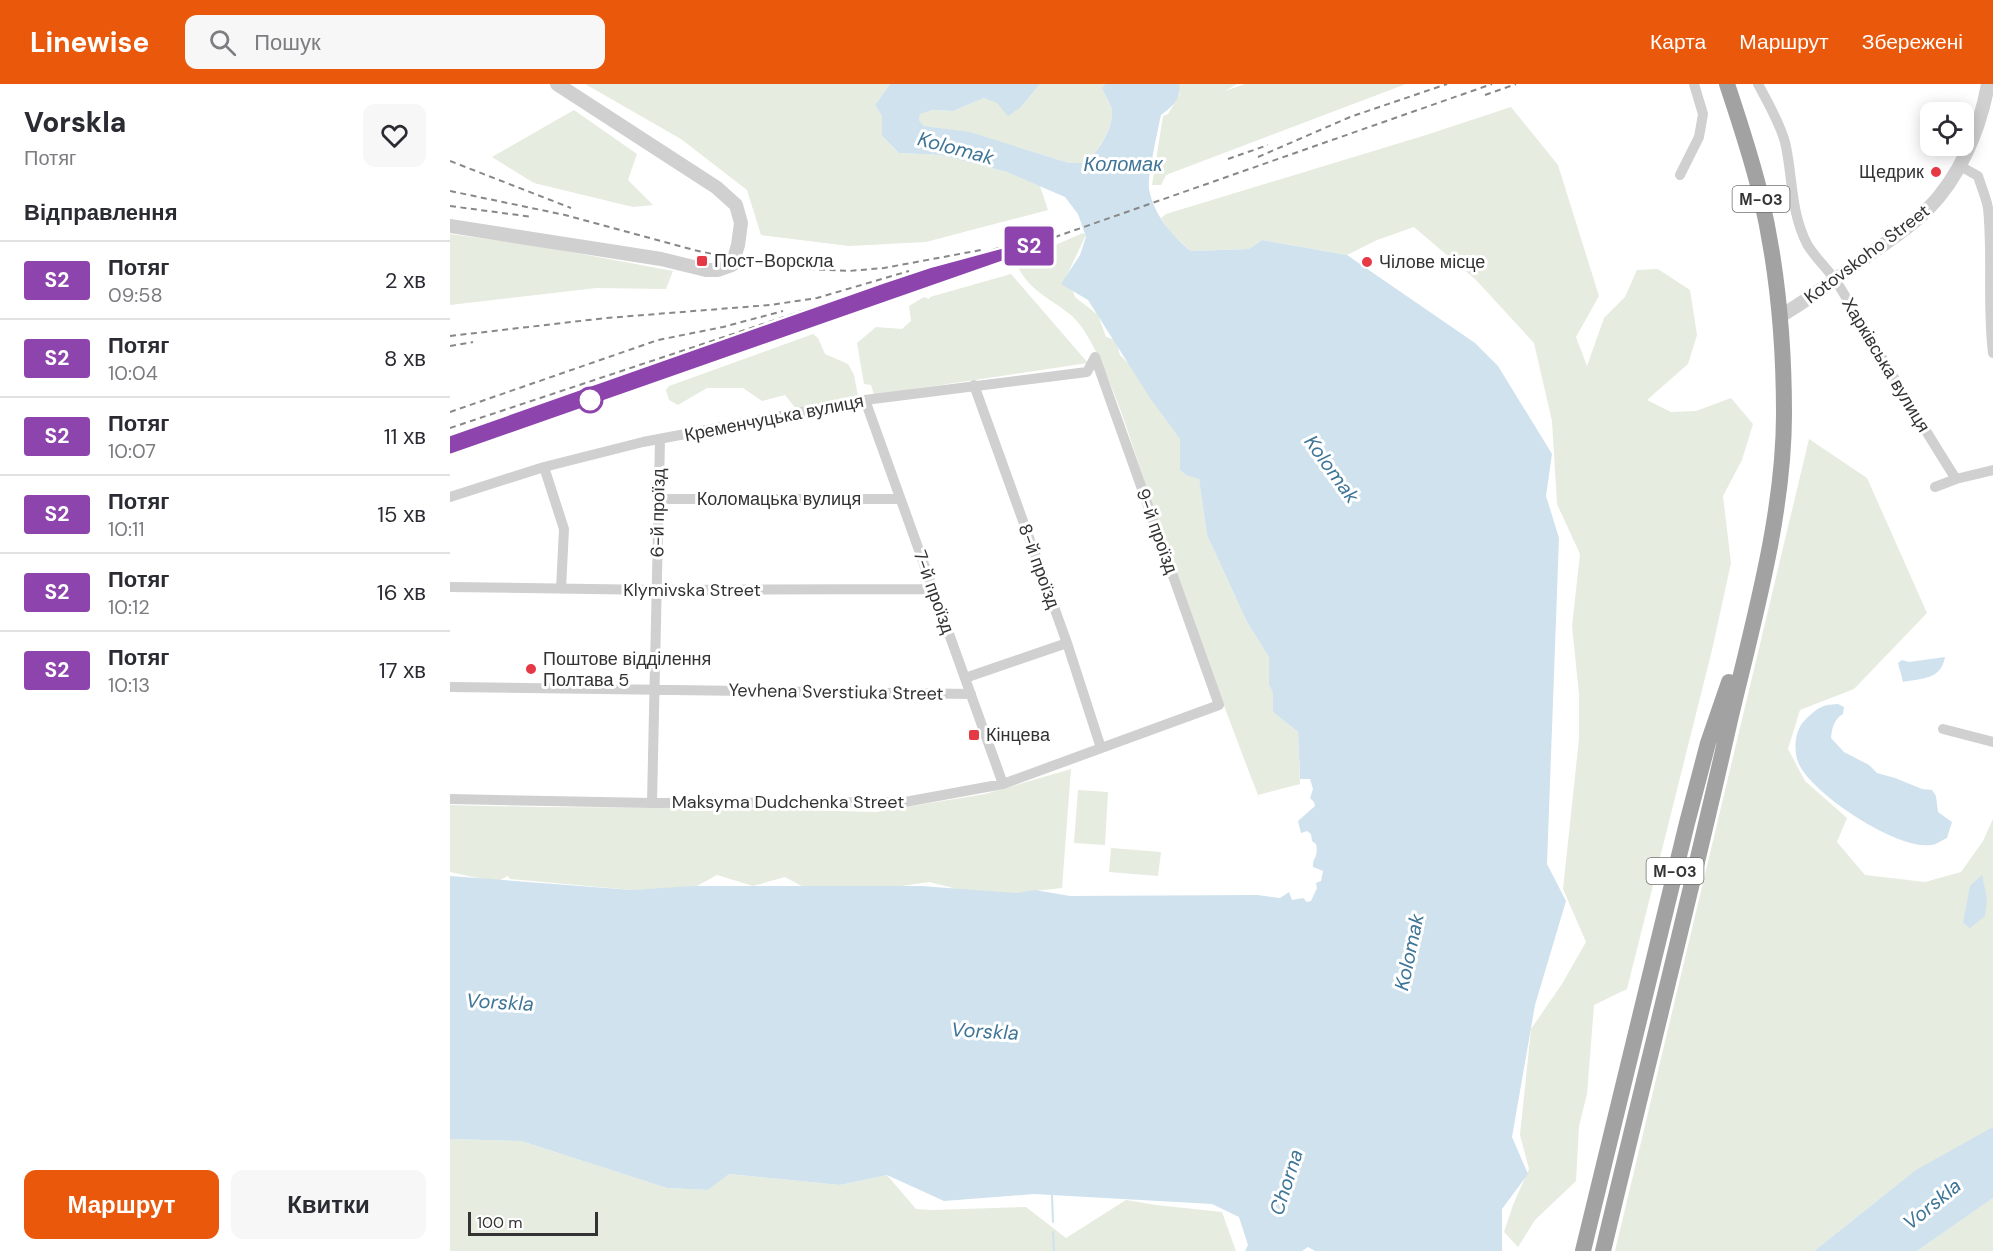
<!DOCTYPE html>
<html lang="uk">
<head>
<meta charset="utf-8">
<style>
  :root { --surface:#fff; --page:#f7f7f7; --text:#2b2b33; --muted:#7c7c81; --line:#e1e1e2; --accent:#ea580c }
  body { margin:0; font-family:"DM Sans",sans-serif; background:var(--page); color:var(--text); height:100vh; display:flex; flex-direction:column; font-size:22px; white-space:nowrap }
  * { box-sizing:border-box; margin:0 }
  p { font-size:20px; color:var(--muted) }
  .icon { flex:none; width:33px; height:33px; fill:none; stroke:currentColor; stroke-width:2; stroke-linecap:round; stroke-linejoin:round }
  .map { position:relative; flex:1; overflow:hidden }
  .drawer { display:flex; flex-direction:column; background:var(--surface); width:450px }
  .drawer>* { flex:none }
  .badge { padding:0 12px; border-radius:4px; font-size:21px; line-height:39px }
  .fabs { position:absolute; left:1470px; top:18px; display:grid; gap:12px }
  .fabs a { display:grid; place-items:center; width:54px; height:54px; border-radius:12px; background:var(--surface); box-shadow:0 3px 15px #0003; font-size:30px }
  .scale { position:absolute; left:18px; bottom:15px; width:130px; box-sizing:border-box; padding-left:6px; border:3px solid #333; border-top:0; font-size:16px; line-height:21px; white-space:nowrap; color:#333; -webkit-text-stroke:4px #fff; paint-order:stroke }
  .map>.badge { position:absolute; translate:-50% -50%; box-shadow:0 0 0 3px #fff }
  h2 { padding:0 24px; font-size:22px; line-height:54px }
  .round { display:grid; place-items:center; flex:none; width:63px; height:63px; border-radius:12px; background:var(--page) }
  .summary { display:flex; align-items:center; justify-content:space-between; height:102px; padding:0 24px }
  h1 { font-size:28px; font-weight:800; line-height:45px }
  .cta { display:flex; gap:12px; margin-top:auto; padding:12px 24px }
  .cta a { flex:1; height:69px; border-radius:12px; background:var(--accent); color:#fff; font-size:24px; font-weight:800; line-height:69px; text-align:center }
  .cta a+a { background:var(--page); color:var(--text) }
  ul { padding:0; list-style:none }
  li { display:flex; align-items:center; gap:18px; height:78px; padding:0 24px; border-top:2px solid var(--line) }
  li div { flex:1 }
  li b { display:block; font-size:22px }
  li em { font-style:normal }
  li .badge { min-width:66px; font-weight:700; text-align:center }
  header { display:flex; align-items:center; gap:36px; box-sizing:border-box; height:84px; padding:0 30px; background:var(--accent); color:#fff }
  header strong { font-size:28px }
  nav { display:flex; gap:33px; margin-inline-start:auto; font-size:21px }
  .search { width:420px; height:54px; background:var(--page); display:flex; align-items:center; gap:15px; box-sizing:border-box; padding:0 21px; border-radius:12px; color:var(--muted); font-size:22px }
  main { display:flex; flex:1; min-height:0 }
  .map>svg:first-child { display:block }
  .green { fill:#e6ecdf }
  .water { fill:#cfe2ee }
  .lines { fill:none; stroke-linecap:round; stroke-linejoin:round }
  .stream { stroke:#cfe2ee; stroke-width:2 }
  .minor { stroke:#d0d0d0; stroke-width:10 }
  .tertiary { stroke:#d0d0d0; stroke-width:14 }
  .trunk { stroke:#a2a2a2; stroke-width:16 }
  .rail { stroke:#888; stroke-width:2; stroke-dasharray:6 4.5; stroke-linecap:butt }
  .line-casing { stroke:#fff; stroke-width:14 }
  .line { stroke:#8e44ad; stroke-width:9 }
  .poi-dot { fill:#e63946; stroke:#fff; stroke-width:2 }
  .stop-dot { fill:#fff; stroke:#8e44ad; stroke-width:3 }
  .labels { text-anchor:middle; stroke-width:6; stroke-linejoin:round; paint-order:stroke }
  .shield { fill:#fff; stroke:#707070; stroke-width:1.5 }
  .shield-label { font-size:16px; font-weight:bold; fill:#333 }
  .poi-label { font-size:18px; fill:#333; stroke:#fff; text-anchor:start }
  .street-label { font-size:18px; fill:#333; stroke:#fff }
  .water-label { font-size:20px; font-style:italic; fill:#3f7597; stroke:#fff }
</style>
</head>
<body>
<header>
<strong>Linewise</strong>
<div class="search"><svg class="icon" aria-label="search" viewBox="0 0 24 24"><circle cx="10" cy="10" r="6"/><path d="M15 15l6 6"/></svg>Пошук</div>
<nav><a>Карта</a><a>Маршрут</a><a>Збережені</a></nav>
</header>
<main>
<section class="drawer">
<div class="summary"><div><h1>Vorskla</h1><p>Потяг</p></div><a class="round"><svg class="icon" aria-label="heart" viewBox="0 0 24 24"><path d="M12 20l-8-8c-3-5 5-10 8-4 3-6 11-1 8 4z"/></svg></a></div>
<h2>Відправлення</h2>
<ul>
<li><span class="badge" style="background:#8e44ad;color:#fff">S2</span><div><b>Потяг</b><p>09:58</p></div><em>2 хв</em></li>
<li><span class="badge" style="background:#8e44ad;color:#fff">S2</span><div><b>Потяг</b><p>10:04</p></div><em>8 хв</em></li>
<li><span class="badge" style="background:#8e44ad;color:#fff">S2</span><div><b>Потяг</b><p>10:07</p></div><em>11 хв</em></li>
<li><span class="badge" style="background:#8e44ad;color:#fff">S2</span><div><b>Потяг</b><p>10:11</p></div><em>15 хв</em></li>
<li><span class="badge" style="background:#8e44ad;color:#fff">S2</span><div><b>Потяг</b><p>10:12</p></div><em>16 хв</em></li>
<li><span class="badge" style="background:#8e44ad;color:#fff">S2</span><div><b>Потяг</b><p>10:13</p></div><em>17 хв</em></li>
</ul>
<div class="cta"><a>Маршрут</a><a>Квитки</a></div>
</section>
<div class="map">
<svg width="1543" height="1167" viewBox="0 0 1543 1167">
  <rect width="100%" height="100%" fill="#fff"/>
  <path class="green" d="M 135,0 L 440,0 L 425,21 L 432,32 L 432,52 L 449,69 L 491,71 L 557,88 L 590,102 L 598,126 L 476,158 L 399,162 L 311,151 L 297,106 L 231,55 Z
    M 590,0 L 655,0 L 652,4 C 655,12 663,22 662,30 C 662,47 647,68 635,79 L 619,79 L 522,49 L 474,42 L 469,36 L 470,30 L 483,26 L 503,27 L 534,14 L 571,23 Z
    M 727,0 L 787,0 L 775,7 L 795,0 L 956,0 L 716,91 L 711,101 L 702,101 L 713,32 L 718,30 L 730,10 Z
    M 1061,23 L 1108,81 L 1149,212 L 1126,253 L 1137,282 L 1154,234 L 1175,213 L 1187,186 L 1208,185 L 1240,206 L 1247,251 L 1238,280 L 1197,316 L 1221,328 L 1246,327 L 1281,314 L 1303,340 L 1292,376 L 1273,412 L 1281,479 L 1262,566 L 1177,905 L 1144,921 L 1137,1010 L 1129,1042 L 1126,1097 L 1085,1136 L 1068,1163 L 1054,1148 L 1063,1121 L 1079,1085 L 1070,1051 L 1081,945 L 1112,900 L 1136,858 L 1113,805 L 1129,655 L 1129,610 L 1122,542 L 1130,470 L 1107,420 L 1102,337 L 1084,259 L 1026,196 L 964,143 L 927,156 L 897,171 L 812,156 L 799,165 L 741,167 L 720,148 L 711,134 L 716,130 L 976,51 Z
    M 124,26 L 187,70 L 178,96 L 203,121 L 183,123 L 84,99 L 42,73 Z
    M 633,149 L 636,151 L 617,191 L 625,213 L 648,231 L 656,253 L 666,256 L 670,271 L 691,292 L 711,329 L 731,355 L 730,386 L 736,391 L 749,394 L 757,451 L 797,538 L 819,573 L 819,601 L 823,609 L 823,628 L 848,648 L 850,700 L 808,711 C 772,619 739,526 706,433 C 688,380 673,325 649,274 C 642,260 634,243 622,232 C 602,215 577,206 567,180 L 573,175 Z
    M 0,150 L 89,162 L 223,187 L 216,205 L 146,204 L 0,221 Z
    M 561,190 L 638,279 L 424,311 L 421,301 L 414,300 L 407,259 L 426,243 L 452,245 L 461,237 L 459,222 L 474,213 L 479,215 L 480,213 Z
    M 363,250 L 368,254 L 375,270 L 398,280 L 404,291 L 408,312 L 347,326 L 335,311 L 312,317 L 293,304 L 257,304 L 228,321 L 219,316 L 216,306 L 219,302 Z
    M 1359,355 L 1417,394 L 1477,529 L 1404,605 L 1350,626 L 1338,665 L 1355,697 L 1397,734 L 1387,758 L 1415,791 L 1475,798 L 1511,788 L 1533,757 L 1543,735 L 1543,1045 L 1427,1117 L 1364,1167 L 1165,1167 Z
    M 621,685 L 612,804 L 566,809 L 523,809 L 479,798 L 425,806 L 357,805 L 335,793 L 303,802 L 267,791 L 247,802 L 226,805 L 182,806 L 60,795 L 58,792 L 46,798 L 0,788 L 0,721 L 87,723 L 274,724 L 426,728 L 535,710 Z
    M 628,706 L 658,708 L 655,761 L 624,759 Z
    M 661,764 L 711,768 L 708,792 L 659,788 Z
    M 0,1055 L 71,1057 L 217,1104 L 258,1106 L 278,1090 L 390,1101 L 437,1091 L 466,1125 L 482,1126 L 576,1123 L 616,1154 L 676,1116 L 706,1121 L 772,1128 L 786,1167 L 0,1167 Z
    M 1543,1114 L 1543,1167 L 1467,1167 Z"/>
  <path class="water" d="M 440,0 L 590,0 L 571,23 L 558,32 L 547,19 L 534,14 L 503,27 L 483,26 L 470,30 L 469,36 L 474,42 L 520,48 L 619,79 L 635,79 C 647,69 662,47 662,30 C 663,22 655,12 652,4 L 655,0 L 729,0 C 732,16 722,22 711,31 C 708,45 697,95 699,105 C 704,131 721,151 741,167 L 799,165 L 812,156 L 897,171 L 1025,259 L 1048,282 L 1102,370 L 1096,412 L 1109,454 L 1097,780 L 1116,817 L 1085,921 L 1062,1053 L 1078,1090 L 1052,1125 L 1052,1167 L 865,1167 L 858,1163 L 852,1167 L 795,1167 L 798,1161 L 789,1133 L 762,1120 L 584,1110 L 494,1117 L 437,1091 L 390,1101 L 279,1090 L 258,1106 L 217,1104 L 71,1057 L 0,1055 L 0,792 L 182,806 L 243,802 L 471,802 L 566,809 L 585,806 L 620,812 L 807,811 L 830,814 L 839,808 L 842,816 L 853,814 L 857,818 L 861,817 L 867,804 L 866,799 L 871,797 L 873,787 L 863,783 C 862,773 869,774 866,760 L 862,757 L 861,750 L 857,747 L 851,749 L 848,737 L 865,722 L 864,718 L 860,714 L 863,705 L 860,695 L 850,695 L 848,648 L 823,628 L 823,609 L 819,601 L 819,573 L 797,538 L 757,451 L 749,395 L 736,391 L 730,386 L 730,355 L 700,314 L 638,216 L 611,200 L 630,171 L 636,153 L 628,130 L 615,113 L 557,88 L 491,71 L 449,69 L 432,52 L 432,32 L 425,21 Z
    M 1495,573 C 1491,596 1472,594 1453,598 L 1448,579 L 1452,576 L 1459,578 Z
    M 1388,620 L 1394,623 L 1393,630 C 1384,635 1382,644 1381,654 L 1394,668 L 1419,681 L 1427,689 L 1445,694 L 1472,705 L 1482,706 L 1486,712 L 1488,728 L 1502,738 L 1497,754 C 1492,756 1486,761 1481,761 C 1447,766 1360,709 1348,678 C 1343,664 1345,645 1356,635 C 1369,623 1371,621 1388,620 Z
    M 1532,791 L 1537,815 L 1535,832 L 1520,844 L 1513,839 L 1520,802 Z
    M 1543,1043 L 1543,1114 L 1467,1167 L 1364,1167 L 1466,1086 Z"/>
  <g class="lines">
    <path class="stream" d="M 602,1111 L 603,1138
      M 603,1148 L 604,1167"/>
    <path class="minor" d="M 1308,0 C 1318,19 1329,37 1335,58 C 1343,92 1340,127 1357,160 C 1365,174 1379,186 1388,200 C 1427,265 1465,331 1506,395 L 1543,386
      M 1510,82 L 1528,92 C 1531,102 1536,113 1538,124 C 1543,172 1537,221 1543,269
      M 1230,91 L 1249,53 L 1253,30 L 1244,0
      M 524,301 L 617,559 L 651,664
      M 415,316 L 553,700
      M 94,383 L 114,445 L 111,505
      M 1485,403 L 1506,395
      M 0,413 L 94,383 L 193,358 L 415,316 L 637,288 L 645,273
      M 207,415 L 450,415
      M 0,503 L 206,506 L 483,505
      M 515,594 L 617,559
      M 0,603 L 521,610
      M 1493,645 L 1543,658
      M 0,715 L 202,719 L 455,718 L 553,700 L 769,621 L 645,273
      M 202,719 L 210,356"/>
    <path class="tertiary" d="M 0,142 L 211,175 L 256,186 L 268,186 L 282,181 L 288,161 L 291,139 L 286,121 L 266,103 L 107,0
      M 1329,233 C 1360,215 1387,194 1416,173 C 1436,158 1460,144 1477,126 C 1510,93 1530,45 1538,0"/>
    <path class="trunk" d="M 1133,1167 L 1237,739 L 1258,659 L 1279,598
      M 1153,1167 C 1195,990 1240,814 1280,636 C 1303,538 1334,431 1334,330 C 1334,257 1327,180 1310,109 C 1301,72 1289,36 1277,0"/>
    <path class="rail" d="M 1035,11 L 1066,0
      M 808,73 L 900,33 L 997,0
      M 778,75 L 818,61
      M 0,77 L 121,124
      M 0,107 L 115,131 L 244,166 L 324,183 L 399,187 L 434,184 L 531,166
      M 0,122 L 83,133
      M 523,173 L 605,144
      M 400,212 L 435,204
      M 0,252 L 156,234 L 320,221 L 367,214 L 459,187
      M 0,262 L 23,258
      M 0,328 L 208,256 L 273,243 L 333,227
      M 0,344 L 376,219
      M 0,365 L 1042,0"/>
  </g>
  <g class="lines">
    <g class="line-casing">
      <path id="line" d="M 0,357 L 435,204 L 483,188 L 580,162 L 0,365"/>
    </g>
    <use href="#line" class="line"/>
  </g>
  <g class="poi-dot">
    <circle cx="1486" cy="88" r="6"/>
    <rect x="246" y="171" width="12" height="12" rx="3"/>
    <circle cx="917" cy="178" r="6"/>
    <circle cx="81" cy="585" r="6"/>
    <rect x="518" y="645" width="12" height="12" rx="3"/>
  </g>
  <circle class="stop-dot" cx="140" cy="316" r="12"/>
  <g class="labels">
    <g class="shield">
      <rect x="1282.5" y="102" width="57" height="26" rx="4.5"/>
      <rect x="1196.5" y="774" width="57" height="26" rx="4.5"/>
    </g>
    <g class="shield-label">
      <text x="1311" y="121">М-03</text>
      <text x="1225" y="793">М-03</text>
    </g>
    <g class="poi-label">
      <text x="1474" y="94" text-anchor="end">Щедрик</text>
      <text x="264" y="183">Пост-Ворскла</text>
      <text x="929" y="184">Чілове місце</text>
      <text x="93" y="581">Поштове відділення<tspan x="93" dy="21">Полтава 5</tspan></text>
      <text x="536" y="657">Кінцева</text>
    </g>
    <g class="street-label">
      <text transform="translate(1417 170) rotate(-37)" y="6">Kotovskoho Street</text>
      <text transform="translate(1436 281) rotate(59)" y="6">Харківська вулиця</text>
      <text transform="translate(324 334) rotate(-11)" y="6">Кременчуцька вулиця</text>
      <text x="329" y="421">Коломацька вулиця</text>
      <text transform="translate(208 429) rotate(-89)" y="6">6-й проїзд</text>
      <text transform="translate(707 447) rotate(70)" y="6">9-й проїзд</text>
      <text transform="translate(589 482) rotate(70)" y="6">8-й проїзд</text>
      <text x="242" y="512">Klymivska Street</text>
      <text transform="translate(484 508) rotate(70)" y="6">7-й проїзд</text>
      <text transform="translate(386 608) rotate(1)" y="6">Yevhena Sverstiuka Street</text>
      <text x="338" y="724">Maksyma Dudchenka Street</text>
    </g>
    <g class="water-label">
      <text transform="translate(506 64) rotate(15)" y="7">Kolomak</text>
      <text x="673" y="87">Коломак</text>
      <text transform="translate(882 385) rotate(54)" y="7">Kolomak</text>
      <text transform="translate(959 868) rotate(-78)" y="7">Kolomak</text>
      <text transform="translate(50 918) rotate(3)" y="7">Vorskla</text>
      <text transform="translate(535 947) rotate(3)" y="7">Vorskla</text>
      <text transform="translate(836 1098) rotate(-72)" y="7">Chorna</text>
      <text transform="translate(1482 1120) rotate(-39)" y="7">Vorskla</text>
    </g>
  </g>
</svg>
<div class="fabs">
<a><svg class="icon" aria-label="locate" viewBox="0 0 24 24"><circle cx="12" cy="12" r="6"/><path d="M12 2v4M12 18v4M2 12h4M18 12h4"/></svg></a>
</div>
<div class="scale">100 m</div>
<b class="badge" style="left:579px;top:162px;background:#8e44ad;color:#fff">S2</b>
</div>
</main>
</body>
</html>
